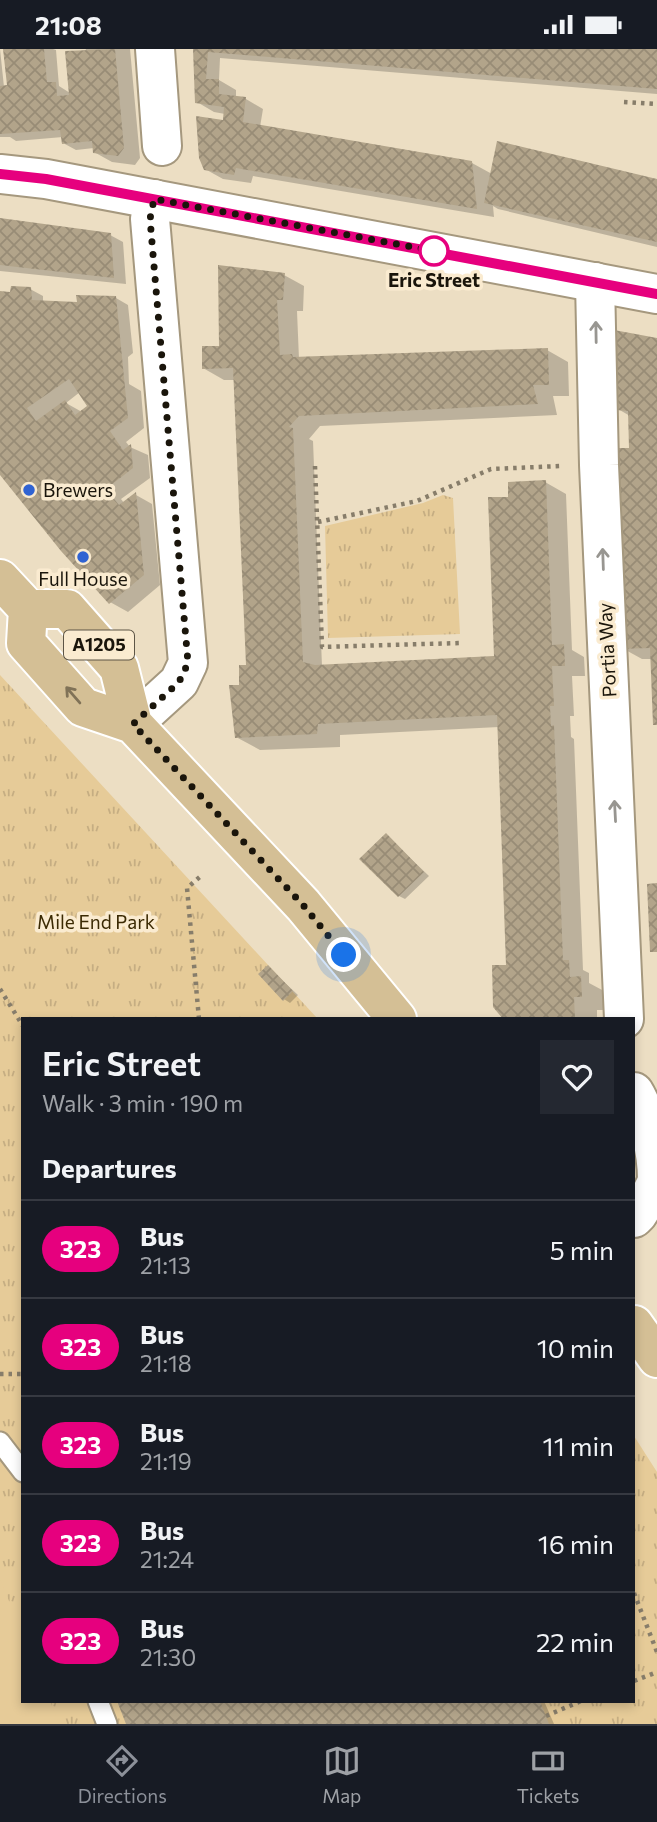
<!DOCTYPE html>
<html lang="en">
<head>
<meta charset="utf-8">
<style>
  :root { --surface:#171b24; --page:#242831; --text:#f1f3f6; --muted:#9ea1a6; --line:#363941; --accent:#8c9099 }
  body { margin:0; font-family:Commissioner,sans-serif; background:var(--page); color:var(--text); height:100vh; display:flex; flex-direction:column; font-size:26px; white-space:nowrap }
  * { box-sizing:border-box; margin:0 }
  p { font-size:23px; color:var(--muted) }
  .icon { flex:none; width:38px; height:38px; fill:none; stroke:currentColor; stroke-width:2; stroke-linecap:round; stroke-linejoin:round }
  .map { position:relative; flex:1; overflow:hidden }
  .drawer { position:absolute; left:21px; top:968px; width:614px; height:686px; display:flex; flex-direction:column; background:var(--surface); border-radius:0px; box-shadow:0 4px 10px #0003 }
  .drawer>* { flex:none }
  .badge { padding:0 14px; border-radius:23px; font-size:24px; line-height:46px }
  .you { position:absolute; width:35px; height:35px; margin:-18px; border:5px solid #fff; border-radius:50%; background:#1a73e8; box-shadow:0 0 0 10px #1a73e833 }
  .map>.badge { position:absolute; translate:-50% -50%; box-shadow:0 0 0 4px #fff }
  h2 { padding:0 21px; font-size:26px; line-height:63px }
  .round { display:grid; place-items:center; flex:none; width:74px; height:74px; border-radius:0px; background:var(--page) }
  .overview { display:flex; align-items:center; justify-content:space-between; height:119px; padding:0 21px }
  h1 { font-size:33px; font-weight:600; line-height:52px }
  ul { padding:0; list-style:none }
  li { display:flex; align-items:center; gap:21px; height:98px; padding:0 21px; border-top:2px solid var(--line) }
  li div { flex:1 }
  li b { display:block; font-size:26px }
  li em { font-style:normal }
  li .badge { min-width:77px; font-weight:700; text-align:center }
  .status { display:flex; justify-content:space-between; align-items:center; height:49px; padding:0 35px; background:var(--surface); direction:ltr }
  .status svg { height:19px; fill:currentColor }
  .tabs { display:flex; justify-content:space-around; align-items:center; height:98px; border-top:2px solid var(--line); background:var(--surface); font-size:19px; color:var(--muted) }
  .tabs a { display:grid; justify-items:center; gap:4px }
  .tabs .selected { color:var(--accent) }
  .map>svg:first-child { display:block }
  .grass { fill:url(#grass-tufts) }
  .pitch { fill:#e6cb98 }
  .shadow { fill:#0003; fill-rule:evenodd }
  .building { fill:url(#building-cross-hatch); fill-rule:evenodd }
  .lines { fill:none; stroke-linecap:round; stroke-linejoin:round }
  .service-casing { stroke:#a5987e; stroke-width:23 }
  .minor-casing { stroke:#a5987e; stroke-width:42 }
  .tertiary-casing { stroke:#a5987e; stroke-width:42 }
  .primary-casing { stroke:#fff; stroke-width:42 }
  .path { stroke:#877d6a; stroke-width:4.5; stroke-dasharray:3.5 5; stroke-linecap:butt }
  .service { stroke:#fff; stroke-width:19 }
  .minor { stroke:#fff; stroke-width:38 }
  .tertiary { stroke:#fff; stroke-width:38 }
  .primary { stroke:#d4bf95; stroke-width:38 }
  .oneway { stroke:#989691 }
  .oneway2 { stroke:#807257 }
  .line-casing { stroke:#fff; stroke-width:16 }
  .line { stroke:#e6007e; stroke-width:10 }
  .walk { stroke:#1a150b; stroke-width:7; stroke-dasharray:0 12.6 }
  .stop-dot { fill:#fff; stroke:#e6007e; stroke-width:3.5 }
  .poi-dot { fill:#3063d2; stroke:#faebd0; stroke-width:2.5 }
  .labels { text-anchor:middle; stroke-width:7; stroke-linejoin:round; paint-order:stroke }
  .shield { fill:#faebd0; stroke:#5d5546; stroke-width:2 }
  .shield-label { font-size:18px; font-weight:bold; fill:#1a150b }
  .stop-label { font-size:19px; font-weight:bold; fill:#1a150b; stroke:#faebd0 }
  .poi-label { font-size:19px; fill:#1a150b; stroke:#faebd0; text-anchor:start }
  .street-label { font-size:19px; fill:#1a150b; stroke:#faebd0 }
  .park-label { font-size:19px; fill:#3b2a03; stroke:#faebd0 }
</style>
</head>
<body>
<div class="status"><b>21:08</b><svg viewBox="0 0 49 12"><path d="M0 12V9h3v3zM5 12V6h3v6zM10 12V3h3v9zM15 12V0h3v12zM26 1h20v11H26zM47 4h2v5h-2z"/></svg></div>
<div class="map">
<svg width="657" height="1675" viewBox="0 0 657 1675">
  <defs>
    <pattern id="grass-tufts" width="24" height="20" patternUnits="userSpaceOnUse" patternTransform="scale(1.75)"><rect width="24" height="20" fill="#e6cb98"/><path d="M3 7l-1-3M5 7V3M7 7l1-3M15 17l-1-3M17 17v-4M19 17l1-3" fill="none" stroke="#c5ad82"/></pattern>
    <pattern id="building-cross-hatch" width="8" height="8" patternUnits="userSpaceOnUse" patternTransform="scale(1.75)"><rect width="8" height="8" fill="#b2a48a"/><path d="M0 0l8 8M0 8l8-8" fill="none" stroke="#988c76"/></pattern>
  </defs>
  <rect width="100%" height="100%" fill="#ecdec3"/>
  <path class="grass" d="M 443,446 L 453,449 L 460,585 L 328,589 L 325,477 L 423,454 Z
    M 0,626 L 317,969 L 23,970 L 23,1652 L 634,1652 L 634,1387 L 657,1423 L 657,1675 L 0,1675 Z"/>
  <path class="pitch" d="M 0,1530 L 23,1586 L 23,1652 L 50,1652 L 59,1675 L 0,1675 Z"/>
  <path class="shadow" d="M 0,0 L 4,38 L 9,37 L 5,0 L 53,0 L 56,1 L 59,37 L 70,44 L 86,0 L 130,0 L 140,109 L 135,116 L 112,113 L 94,103 L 94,99 L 76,101 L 63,94 L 63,88 L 16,92 L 10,88 L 0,88 Z
    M 195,0 L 657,0 L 657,45 L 220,9 L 219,31 L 236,41 L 236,49 L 246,50 L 263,60 L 260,78 L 472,114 L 492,125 L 657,131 L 657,198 L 498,160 L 493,157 L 494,168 L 253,127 L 251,134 L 223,130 L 205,120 L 224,73 L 225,65 L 214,63 L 197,53 Z
    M 0,171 L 110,186 L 123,193 L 126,235 L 0,222 Z
    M 284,226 L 304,237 L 303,262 L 297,262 L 299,310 L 547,301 L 568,313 L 569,347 L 553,347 L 557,366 L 320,377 L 309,390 L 313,392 L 322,617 L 495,609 L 510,449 L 545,433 L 566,445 L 572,601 L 584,608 L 585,627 L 572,627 L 574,667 L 570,667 L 571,688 L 574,690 L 583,921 L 589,924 L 589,934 L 604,942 L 604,961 L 597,961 L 597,970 L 505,970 L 508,918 L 499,678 L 340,686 L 340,698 L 260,701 L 236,688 L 241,638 L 248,617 L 235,331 L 224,331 L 203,319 Z
    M 30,240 L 43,247 L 43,253 L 79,255 L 116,249 L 128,256 L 133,304 L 128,308 L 129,335 L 141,342 L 144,379 L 126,393 L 130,398 L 148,406 L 150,429 L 121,450 L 124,454 L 136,446 L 152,455 L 160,536 L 128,563 L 110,553 L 0,421 L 0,243 L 12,245 ZM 80,343 L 90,357 L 82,363 L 66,354 Z
    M 657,291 L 657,676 L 652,610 L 642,610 L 622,599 L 631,401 L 630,367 L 618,360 Z
    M 386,786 L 429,827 L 405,850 L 399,847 Z
    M 268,918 L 298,946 L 290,954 L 284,950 Z
    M 118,1652 L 544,1652 L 554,1675 L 128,1675 Z"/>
  <path class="building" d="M 3,0 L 44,0 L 47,33 L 56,33 L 57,47 L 69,46 L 65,2 L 115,0 L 124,99 L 118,107 L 93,104 L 92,92 L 62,95 L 60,81 L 0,85 L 0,37 L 7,36 Z
    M 193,0 L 657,0 L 657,40 L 208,3 L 206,30 L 219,30 L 219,45 L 246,48 L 243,73 L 472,112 L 477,160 L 236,119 L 234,126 L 204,121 L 199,109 L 196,67 L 223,71 L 224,58 L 195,54 Z
    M 497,92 L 657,130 L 657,193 L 484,154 Z
    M 0,169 L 111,184 L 114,229 L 0,216 Z
    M 218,216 L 285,224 L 283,251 L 277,251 L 280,306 L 292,305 L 293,308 L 548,299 L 549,336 L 533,336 L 538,355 L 299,367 L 289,378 L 293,379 L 303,613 L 315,616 L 494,607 L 488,448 L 508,448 L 508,433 L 546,431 L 552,596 L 564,595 L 565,617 L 552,617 L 554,657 L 550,657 L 551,677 L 554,676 L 563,911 L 569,911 L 570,928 L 581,927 L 582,948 L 574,948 L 575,970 L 503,970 L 493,958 L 492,916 L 506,916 L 497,666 L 318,675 L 317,685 L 235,689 L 229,636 L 239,636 L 239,616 L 246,616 L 233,319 L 202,320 L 202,297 L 219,297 Z
    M 11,237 L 31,238 L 32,251 L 77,253 L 76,246 L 116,247 L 128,369 L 110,382 L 123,401 L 131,395 L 133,419 L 106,440 L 119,456 L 136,443 L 144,526 L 109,555 L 61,502 L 0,426 L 0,242 L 10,243 ZM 69,330 L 87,357 L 75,366 L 65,351 L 36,372 L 27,359 Z
    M 614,281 L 657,289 L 657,676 L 653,676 L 650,599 L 620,600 L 610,399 L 629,399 L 628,362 L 616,361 Z
    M 386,784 L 424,823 L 398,848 L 359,810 Z
    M 657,834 L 657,903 L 650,903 L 647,835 Z
    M 268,916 L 293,942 L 283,952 L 258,925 Z
    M 117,1652 L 540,1652 L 549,1675 L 126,1675 Z"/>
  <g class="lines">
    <g class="service-casing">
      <path id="service" d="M 0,1393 L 23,1423
        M 98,1652 L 107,1675"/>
    </g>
    <g class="minor-casing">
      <path id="minor" d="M 155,0 L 162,97
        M 595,233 L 599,416 L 624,970
        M 133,675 L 179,633 L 188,614 L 150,170 L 154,150
        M 634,1043 C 648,1066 657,1102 657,1131 C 654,1142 644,1155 638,1165 L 634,1169"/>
    </g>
    <g class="tertiary-casing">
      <path id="tertiary" d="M 0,125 L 46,130 L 657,245"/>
    </g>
    <g class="primary-casing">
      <path id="primary" d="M 0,530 L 28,560 L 26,594 L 83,658 L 133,675 L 303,856 L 397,970
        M 28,560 L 67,560 L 119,619 L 133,675
        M 634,1276 L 657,1309"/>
    </g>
    <path class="path" d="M 624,53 L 657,55
      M 315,417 L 322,598 L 460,594
      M 318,473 L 417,452 L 491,420 L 560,417
      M 0,940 L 23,977
      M 199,970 L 187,839 L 201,827
      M 0,1325 L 23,1325
      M 634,1544 L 657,1603
      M 634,1632 L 657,1623
      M 546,1667 L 581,1652"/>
    <use href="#service" class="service"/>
    <use href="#minor" class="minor"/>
    <use href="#tertiary" class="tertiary"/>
    <use href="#primary" class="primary"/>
  </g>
  <defs><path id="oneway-shaft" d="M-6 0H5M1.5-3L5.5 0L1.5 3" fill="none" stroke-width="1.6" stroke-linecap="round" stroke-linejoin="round" transform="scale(1.75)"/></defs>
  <g class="oneway">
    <use href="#oneway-shaft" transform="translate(596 283) rotate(-91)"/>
    <use href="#oneway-shaft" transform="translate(603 510) rotate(-92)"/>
    <use href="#oneway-shaft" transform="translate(615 762) rotate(-93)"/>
  </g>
  <use class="oneway2" href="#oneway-shaft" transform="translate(73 646) rotate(-131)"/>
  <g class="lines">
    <g class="line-casing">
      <path id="line" d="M 0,125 L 46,130 L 657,245"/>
    </g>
    <use href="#line" class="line"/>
    <path class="walk" d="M 344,906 L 303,856 L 133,675 L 179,633 L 188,614 L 150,170 L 154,150 L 434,202"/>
  </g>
  <circle class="stop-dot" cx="434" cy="202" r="14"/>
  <g class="poi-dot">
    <circle cx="29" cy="441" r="7"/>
    <circle cx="83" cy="508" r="7"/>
  </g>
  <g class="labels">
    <rect class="shield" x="64" y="581.5" width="70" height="29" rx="5"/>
    <g class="shield-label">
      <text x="99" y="602">A1205</text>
    </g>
    <g class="stop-label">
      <text x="434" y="238">Eric Street</text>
    </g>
    <g class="poi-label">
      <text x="43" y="448">Brewers</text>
      <text x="83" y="537" text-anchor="middle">Full House</text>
    </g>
    <g class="street-label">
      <text transform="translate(607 601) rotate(-93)" y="7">Portia Way</text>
    </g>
    <g class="park-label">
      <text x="96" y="880">Mile End Park</text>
    </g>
  </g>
</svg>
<div class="you" style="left:344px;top:906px"></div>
<section class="drawer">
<div class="overview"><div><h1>Eric Street</h1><p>Walk · 3 min · 190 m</p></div><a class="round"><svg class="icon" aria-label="heart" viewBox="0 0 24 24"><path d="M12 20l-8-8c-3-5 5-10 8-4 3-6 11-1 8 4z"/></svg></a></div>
<h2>Departures</h2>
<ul>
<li><span class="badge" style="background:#e6007e;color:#fff">323</span><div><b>Bus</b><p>21:13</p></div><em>5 min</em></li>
<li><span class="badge" style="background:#e6007e;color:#fff">323</span><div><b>Bus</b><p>21:18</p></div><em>10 min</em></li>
<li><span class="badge" style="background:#e6007e;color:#fff">323</span><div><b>Bus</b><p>21:19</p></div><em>11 min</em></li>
<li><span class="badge" style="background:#e6007e;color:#fff">323</span><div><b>Bus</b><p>21:24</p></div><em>16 min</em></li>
<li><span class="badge" style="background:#e6007e;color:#fff">323</span><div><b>Bus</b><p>21:30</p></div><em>22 min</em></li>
</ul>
</section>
</div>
<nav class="tabs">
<a class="selected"><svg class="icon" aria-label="directions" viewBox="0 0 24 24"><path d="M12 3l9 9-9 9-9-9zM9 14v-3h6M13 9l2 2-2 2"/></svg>Directions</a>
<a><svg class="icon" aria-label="map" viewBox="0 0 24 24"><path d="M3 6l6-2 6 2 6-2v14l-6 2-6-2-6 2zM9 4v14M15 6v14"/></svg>Map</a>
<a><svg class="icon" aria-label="tickets" viewBox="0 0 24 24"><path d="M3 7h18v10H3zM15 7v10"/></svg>Tickets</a>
</nav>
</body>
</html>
